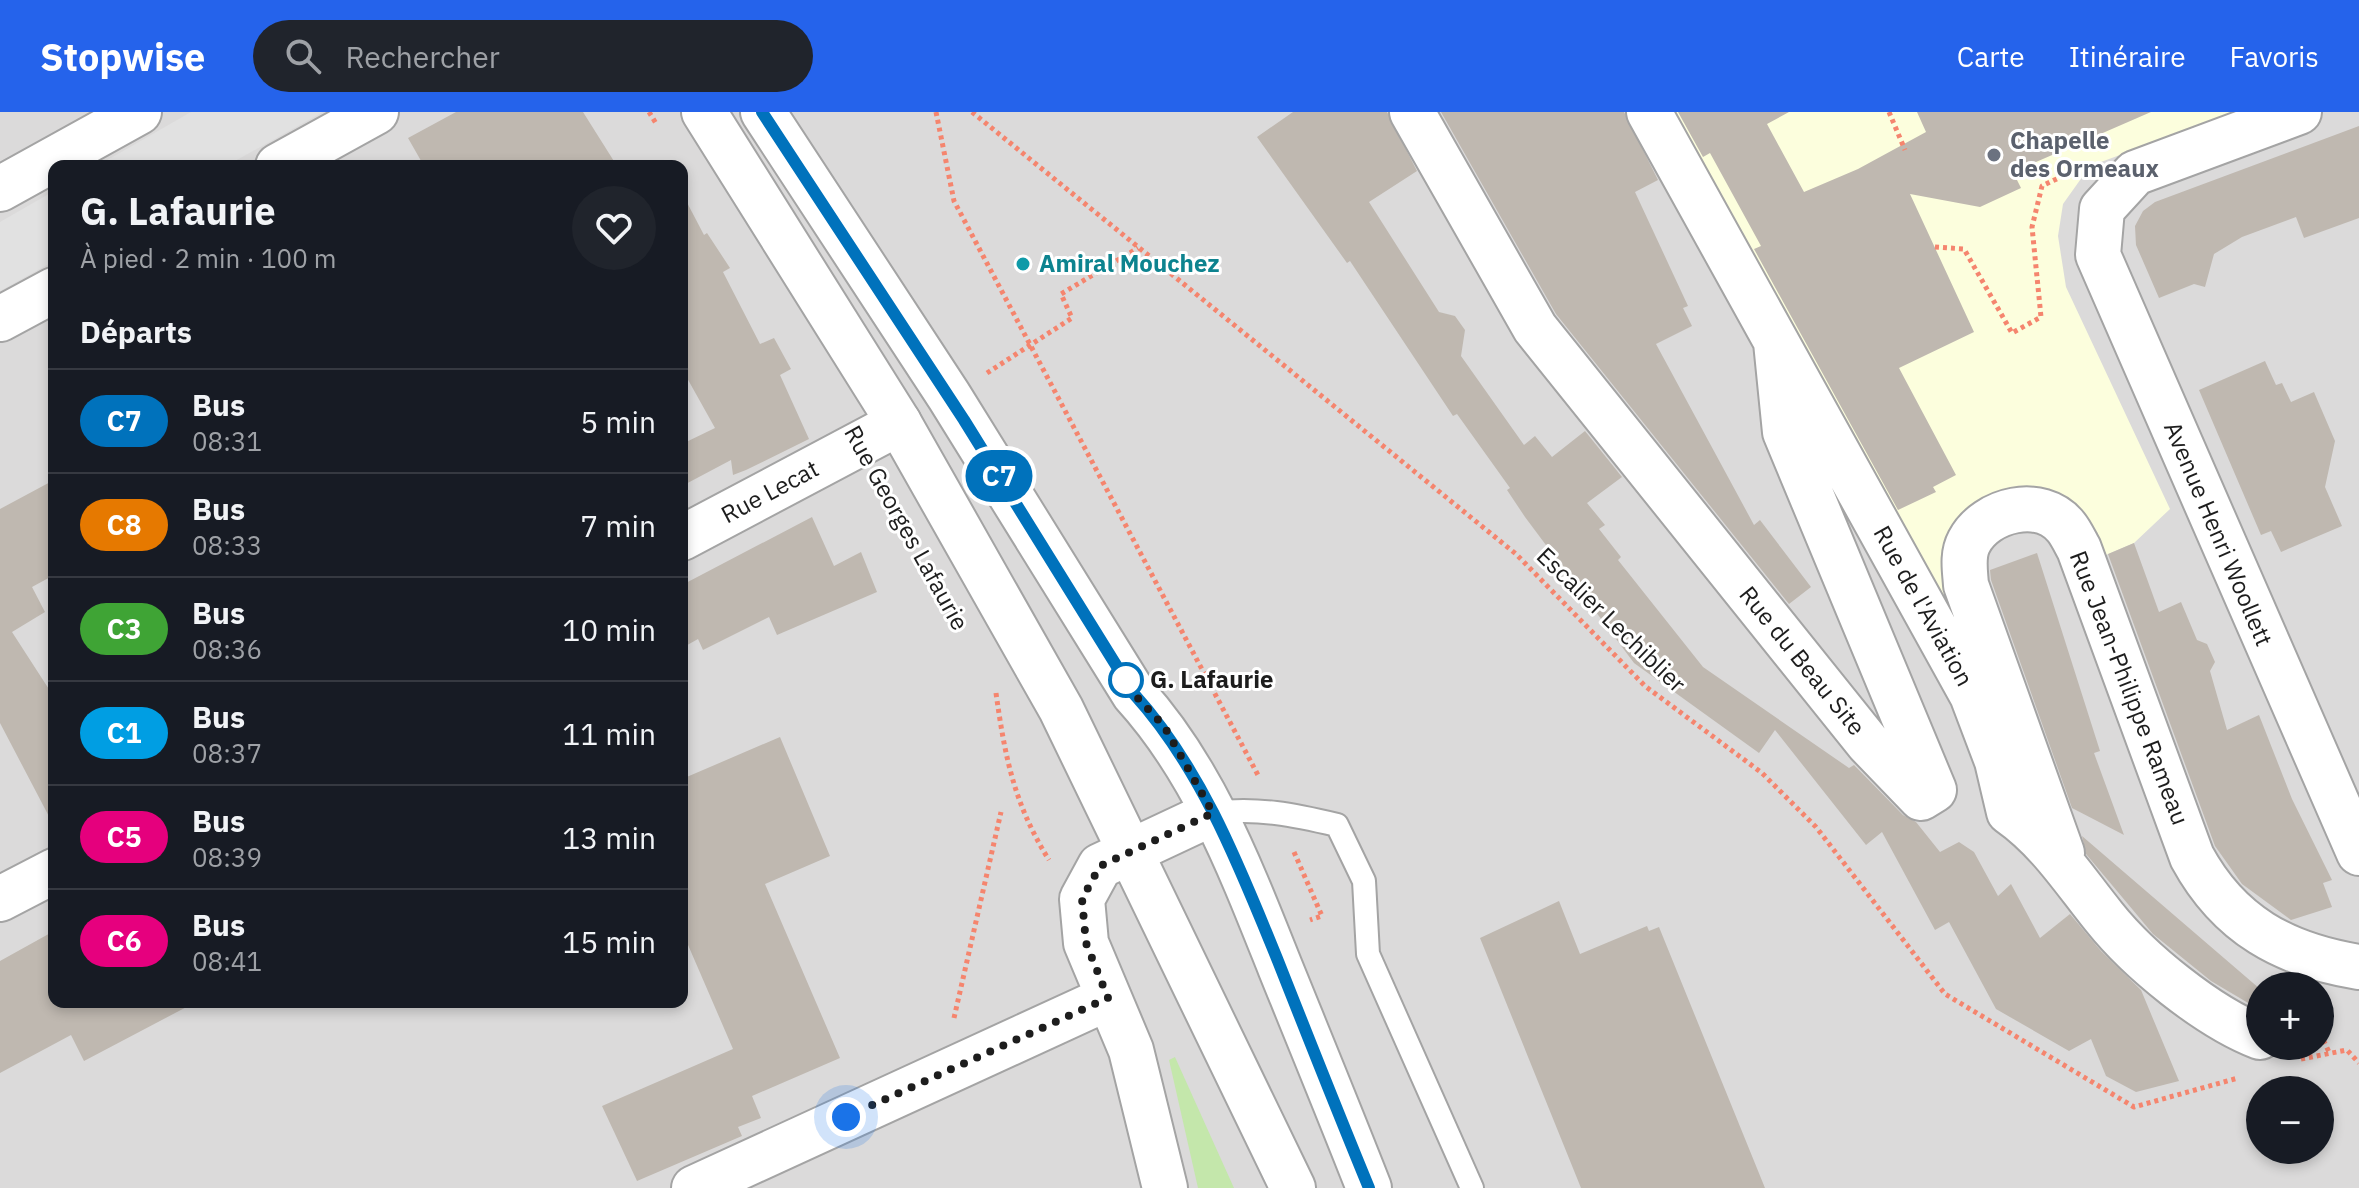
<!DOCTYPE html>
<html lang="fr">
<head>
<meta charset="utf-8">
<style>
  :root { --surface:#171b24; --page:#20242c; --text:#f1f3f6; --muted:#9ea1a6; --line:#363941; --accent:#2563eb }
  body { margin:0; font-family:"IBM Plex Sans",sans-serif; background:var(--page); color:var(--text); height:100vh; display:flex; flex-direction:column; font-size:30px; white-space:nowrap }
  * { box-sizing:border-box; margin:0 }
  p { font-size:26px; color:var(--muted) }
  .icon { flex:none; width:44px; height:44px; fill:none; stroke:currentColor; stroke-width:2; stroke-linecap:round; stroke-linejoin:round }
  .map { position:relative; flex:1; overflow:hidden }
  .drawer { position:absolute; left:48px; top:48px; width:640px; height:848px; display:flex; flex-direction:column; background:var(--surface); border-radius:16px; box-shadow:0 4px 12px #0003 }
  .drawer>* { flex:none }
  .badge { padding:0 16px; border-radius:26px; font-size:28px; line-height:52px }
  .fabs { position:absolute; left:2246px; top:860px; display:grid; gap:16px }
  .fabs a { display:grid; place-items:center; width:88px; height:88px; border-radius:50%; background:var(--surface); box-shadow:0 4px 12px #0003; font-size:40px }
  .you { position:absolute; width:40px; height:40px; margin:-20px; border:6px solid #fff; border-radius:50%; background:#1a73e8; box-shadow:0 0 0 12px #1a73e833 }
  .map>.badge { position:absolute; translate:-50% -50%; box-shadow:0 0 0 4px #fff }
  h2 { padding:0 32px; font-size:30px; line-height:72px }
  .round { display:grid; place-items:center; flex:none; width:84px; height:84px; border-radius:42px; background:var(--page) }
  .headline { display:flex; align-items:center; justify-content:space-between; height:136px; padding:0 32px }
  h1 { font-size:38px; font-weight:700; line-height:60px }
  ul { padding:0; list-style:none }
  li { display:flex; align-items:center; gap:24px; height:104px; padding:0 32px; border-top:2px solid var(--line) }
  li div { flex:1 }
  li b { display:block; font-size:30px }
  li em { font-style:normal }
  li .badge { min-width:88px; font-weight:700; text-align:center }
  header { display:flex; align-items:center; gap:48px; box-sizing:border-box; height:112px; padding:0 40px; background:var(--accent); color:#fff }
  header strong { font-size:38px }
  nav { display:flex; gap:44px; margin-inline-start:auto; font-size:28px }
  .search { width:560px; height:72px; background:var(--page); display:flex; align-items:center; gap:20px; box-sizing:border-box; padding:0 28px; border-radius:44px; color:var(--muted); font-size:30px }
  .map>svg:first-child { display:block }
  .residential { fill:#dbdada; fill-rule:evenodd }
  .education { fill:#fcfedd }
  .grass { fill:#c4e7ab }
  .parking { fill:#e1e1e1 }
  .building { fill:#bfb8b0 }
  .lines { fill:none; stroke-linecap:round; stroke-linejoin:round }
  .service-casing { stroke:#a4a4a4; stroke-width:26 }
  .minor-casing { stroke:#a4a4a4; stroke-width:48 }
  .tertiary-casing { stroke:#a4a4a4; stroke-width:48 }
  .path { stroke:#f5856e; stroke-width:5; stroke-dasharray:4 4; stroke-linecap:butt }
  .service { stroke:#fff; stroke-width:22 }
  .minor { stroke:#fff; stroke-width:44 }
  .tertiary { stroke:#fff; stroke-width:44 }
  .line-casing { stroke:#fff; stroke-width:18 }
  .line { stroke:#0072bc; stroke-width:12 }
  .walk { stroke:#1d1d1d; stroke-width:8; stroke-dasharray:0 14.4 }
  .worship-dot { fill:#6b7280; stroke:#fff; stroke-width:3 }
  .culture-dot { fill:#0f9aa8; stroke:#fff; stroke-width:3 }
  .stop-dot { fill:#fff; stroke:#0072bc; stroke-width:4 }
  .labels { text-anchor:middle; stroke-width:6; stroke-linejoin:round; paint-order:stroke }
  .worship-label { font-size:24px; font-weight:bold; fill:#5b616d; stroke:#fff; text-anchor:start }
  .culture-label { font-size:24px; font-weight:bold; fill:#0d838f; stroke:#fff; text-anchor:start }
  .street-label { font-size:24px; fill:#1d1d1d; stroke:#fff }
  .stop-label { font-size:24px; font-weight:bold; fill:#1d1d1d; stroke:#fff; text-anchor:start }
</style>
</head>
<body>
<header>
<strong>Stopwise</strong>
<div class="search"><svg class="icon" aria-label="search" viewBox="0 0 24 24"><circle cx="10" cy="10" r="6"/><path d="M15 15l6 6"/></svg>Rechercher</div>
<nav><a>Carte</a><a>Itinéraire</a><a>Favoris</a></nav>
</header>
<div class="map">
<svg width="2359" height="1076" viewBox="0 0 2359 1076">
  <rect width="100%" height="100%" fill="#eeebe4"/>
  <path class="residential" d="M 0,0 L 2359,0 L 2359,1076 L 0,1076 ZM 54,54 L 682,54 L 682,890 L 54,890 ZM 2260,874 L 2320,874 L 2320,934 L 2260,934 ZM 2260,978 L 2320,978 L 2320,1038 L 2260,1038 Z"/>
  <path class="education" d="M 1667,0 L 2237,0 L 2090,54 L 2063,92 L 2058,124 L 2066,175 L 2170,397 L 2134,431 L 2106,443 L 2097,420 L 2090,422 L 1978,393 L 1985,576 Z"/>
  <path class="grass" d="M 1175,945 L 1234,1076 L 1198,1076 L 1169,948 Z"/>
  <path class="parking" d="M 191,0 L 323,0 L 226,54 L 97,54 Z
    M 54,79 L 54,149 L 0,179 L 0,110 Z"/>
  <path class="building" d="M 456,0 L 583,0 L 617,54 L 424,54 L 408,26 Z
    M 1293,0 L 1387,0 L 1417,59 L 1369,90 L 1439,200 L 1455,204 L 1465,218 L 1461,244 L 1524,333 L 1535,324 L 1552,345 L 1585,319 L 1622,365 L 1587,391 L 1605,413 L 1599,417 L 1621,445 L 1618,448 L 1703,555 L 1849,656 L 1854,653 L 1903,703 L 1916,710 L 1940,740 L 1959,730 L 1974,740 L 1998,784 L 2011,772 L 2040,826 L 2070,802 L 2101,839 L 2141,878 L 2179,969 L 2136,980 L 2106,964 L 2091,927 L 2069,939 L 1996,897 L 1949,810 L 1935,818 L 1882,720 L 1866,733 L 1775,618 L 1759,641 L 1634,551 L 1525,405 L 1507,378 L 1510,376 L 1457,302 L 1453,304 L 1350,149 L 1347,151 L 1257,25 Z
    M 1441,0 L 1624,0 L 1658,68 L 1635,80 L 1688,194 L 1683,196 L 1692,214 L 1656,232 L 1754,413 L 1760,408 L 1811,475 L 1789,492 L 1556,202 Z
    M 1678,0 L 1789,0 L 1767,12 L 1804,80 L 1858,57 L 1926,20 L 1917,0 L 2151,0 L 2013,60 L 2021,76 L 1980,95 L 1910,82 L 1974,220 L 1899,256 L 1956,363 L 1933,375 L 1936,380 L 1898,398 L 1754,137 L 1761,134 L 1710,41 L 1703,45 Z
    M 2359,14 L 2359,106 L 2304,126 L 2296,105 L 2242,125 L 2214,142 L 2205,175 L 2194,172 L 2159,186 L 2136,133 L 2135,114 L 2143,99 L 2155,90 Z
    M 682,81 L 704,123 L 707,121 L 730,156 L 723,160 L 760,232 L 774,226 L 791,257 L 780,263 L 809,327 L 746,358 L 733,363 L 731,348 L 682,374 L 682,332 L 715,316 L 682,257 Z
    M 2265,249 L 2276,273 L 2282,271 L 2291,290 L 2314,280 L 2335,329 L 2325,375 L 2342,414 L 2281,440 L 2271,419 L 2261,423 L 2199,278 Z
    M 54,368 L 54,463 L 32,475 L 45,500 L 12,520 L 54,585 L 54,714 L 0,611 L 0,397 Z
    M 812,405 L 834,454 L 861,440 L 877,480 L 777,523 L 769,505 L 703,538 L 698,527 L 682,536 L 682,473 Z
    M 2134,431 L 2159,500 L 2181,490 L 2197,528 L 2207,532 L 2215,550 L 2210,559 L 2227,618 L 2259,603 L 2292,687 L 2332,768 L 2323,771 L 2332,795 L 2291,808 L 2242,772 L 2215,734 L 2108,442 Z
    M 2037,441 L 2100,639 L 2094,641 L 2124,723 L 2072,696 L 1991,468 L 1990,458 Z
    M 780,625 L 830,744 L 765,772 L 840,946 L 752,984 L 761,1006 L 738,1015 L 742,1024 L 637,1069 L 602,994 L 733,937 L 682,819 L 682,667 Z
    M 2082,724 L 2260,877 L 2260,898 L 2211,869 L 2153,822 L 2086,742 Z
    M 1559,789 L 1580,842 L 1647,814 L 1649,819 L 1659,815 L 1765,1076 L 1581,1076 L 1480,826 Z
    M 54,819 L 54,890 L 196,890 L 84,949 L 71,923 L 0,961 L 0,849 Z"/>
  <g class="lines">
    <g class="service-casing">
      <path id="service" d="M 1213,701 C 1257,695 1295,703 1337,713 L 1364,769 L 1368,842 L 1472,1076"/>
    </g>
    <g class="minor-casing">
      <path id="minor" d="M 1412,0 L 1535,216 L 1868,631 L 1921,686 L 1934,678 L 1785,320 L 1776,230
        M 1649,0 L 1972,583 L 1997,649 L 2009,700 C 2049,728 2074,768 2104,805 C 2139,849 2208,905 2260,925
        M 2299,0 L 2135,61 L 2102,97 L 2098,143 L 2359,741
        M 682,426 L 899,311
        M 2062,741 L 1966,473 C 1965,458 1962,443 1969,430 C 1986,397 2041,384 2066,415 C 2071,421 2075,430 2079,437 L 2192,745 C 2229,813 2284,843 2359,855
        M 0,787 L 54,759
        M 694,1076 L 1108,886
        M 1165,1076 L 1131,938 L 1086,831 L 1082,787 L 1100,754 L 1213,701"/>
    </g>
    <g class="tertiary-casing">
      <path id="tertiary" d="M 704,0 L 899,311 L 1061,597 L 1293,1076
        M 763,0 L 949,284 L 1134,582 C 1204,659 1242,760 1280,855 C 1310,929 1340,1002 1369,1076
        M 278,54 L 376,0
        M 0,77 L 139,0
        M 0,207 L 54,178"/>
    </g>
    <path class="path" d="M 649,0 L 657,13
      M 936,0 L 954,89 L 1259,665
      M 972,0 L 1516,442 L 1645,574 L 1762,661 L 1816,715 L 1945,882 L 2134,995 L 2238,966
      M 1889,0 L 1905,38
      M 1935,135 L 1964,137 L 2012,221 L 2041,205 L 2032,115 L 2042,74 L 2069,61
      M 987,261 L 1072,206 L 1061,182 L 1138,136
      M 996,581 C 1005,645 1014,692 1049,748
      M 1294,740 L 1322,804 L 1310,808
      M 954,906 L 1001,700
      M 2320,921 L 2329,940
      M 2301,947 L 2347,938 L 2359,951"/>
    <use href="#service" class="service"/>
    <use href="#minor" class="minor"/>
    <use href="#tertiary" class="tertiary"/>
  </g>
  <g class="lines">
    <g class="line-casing">
      <path id="line" d="M 762,0 L 964,308 L 1134,582 C 1202,657 1240,756 1278,849 C 1308,925 1338,1001 1369,1076"/>
    </g>
    <use href="#line" class="line"/>
    <path class="walk" d="M 846,1005 L 1108,886 L 1086,831 L 1082,787 L 1100,754 L 1213,701 L 1164,614 L 1134,582 L 1123,562 L 1126,568"/>
  </g>
  <circle class="worship-dot" cx="1994" cy="43" r="8"/>
  <circle class="culture-dot" cx="1023" cy="152" r="8"/>
  <circle class="stop-dot" cx="1126" cy="568" r="16"/>
  <g class="labels">
    <g class="worship-label">
      <text x="2010" y="37">Chapelle<tspan x="2010" dy="28">des Ormeaux</tspan></text>
    </g>
    <g class="culture-label">
      <text x="1039" y="160">Amiral Mouchez</text>
    </g>
    <g class="street-label">
      <text transform="translate(770 380) rotate(-28)" y="8">Rue Lecat</text>
      <text transform="translate(906 416) rotate(61)" y="8">Rue Georges Lafaurie</text>
      <text transform="translate(2218 422) rotate(67)" y="8">Avenue Henri Woollett</text>
      <text transform="translate(1923 494) rotate(61)" y="8">Rue de l'Aviation</text>
      <text transform="translate(1611 508) rotate(44)" y="8">Escalier Lechiblier</text>
      <text transform="translate(1802 549) rotate(51)" y="8">Rue du Beau Site</text>
      <text transform="translate(2129 576) rotate(69)" y="8">Rue Jean-Philippe Rameau</text>
    </g>
    <g class="stop-label">
      <text x="1150" y="576">G. Lafaurie</text>
    </g>
  </g>
</svg>
<div class="fabs">
<a>+</a>
<a>−</a>
</div>
<div class="you" style="left:846px;top:1005px"></div>
<b class="badge" style="left:999px;top:364px;background:#0072bc;color:#fff">C7</b>
<section class="drawer">
<div class="headline"><div><h1>G. Lafaurie</h1><p>À pied · 2 min · 100 m</p></div><a class="round"><svg class="icon" aria-label="heart" viewBox="0 0 24 24"><path d="M12 20l-8-8c-3-5 5-10 8-4 3-6 11-1 8 4z"/></svg></a></div>
<h2>Départs</h2>
<ul>
<li><span class="badge" style="background:#0072bc;color:#fff">C7</span><div><b>Bus</b><p>08:31</p></div><em>5 min</em></li>
<li><span class="badge" style="background:#e67900;color:#fff">C8</span><div><b>Bus</b><p>08:33</p></div><em>7 min</em></li>
<li><span class="badge" style="background:#3fa435;color:#fff">C3</span><div><b>Bus</b><p>08:36</p></div><em>10 min</em></li>
<li><span class="badge" style="background:#009ee3;color:#fff">C1</span><div><b>Bus</b><p>08:37</p></div><em>11 min</em></li>
<li><span class="badge" style="background:#e5007d;color:#fff">C5</span><div><b>Bus</b><p>08:39</p></div><em>13 min</em></li>
<li><span class="badge" style="background:#e6007e;color:#fff">C6</span><div><b>Bus</b><p>08:41</p></div><em>15 min</em></li>
</ul>
</section>
</div>
</body>
</html>
